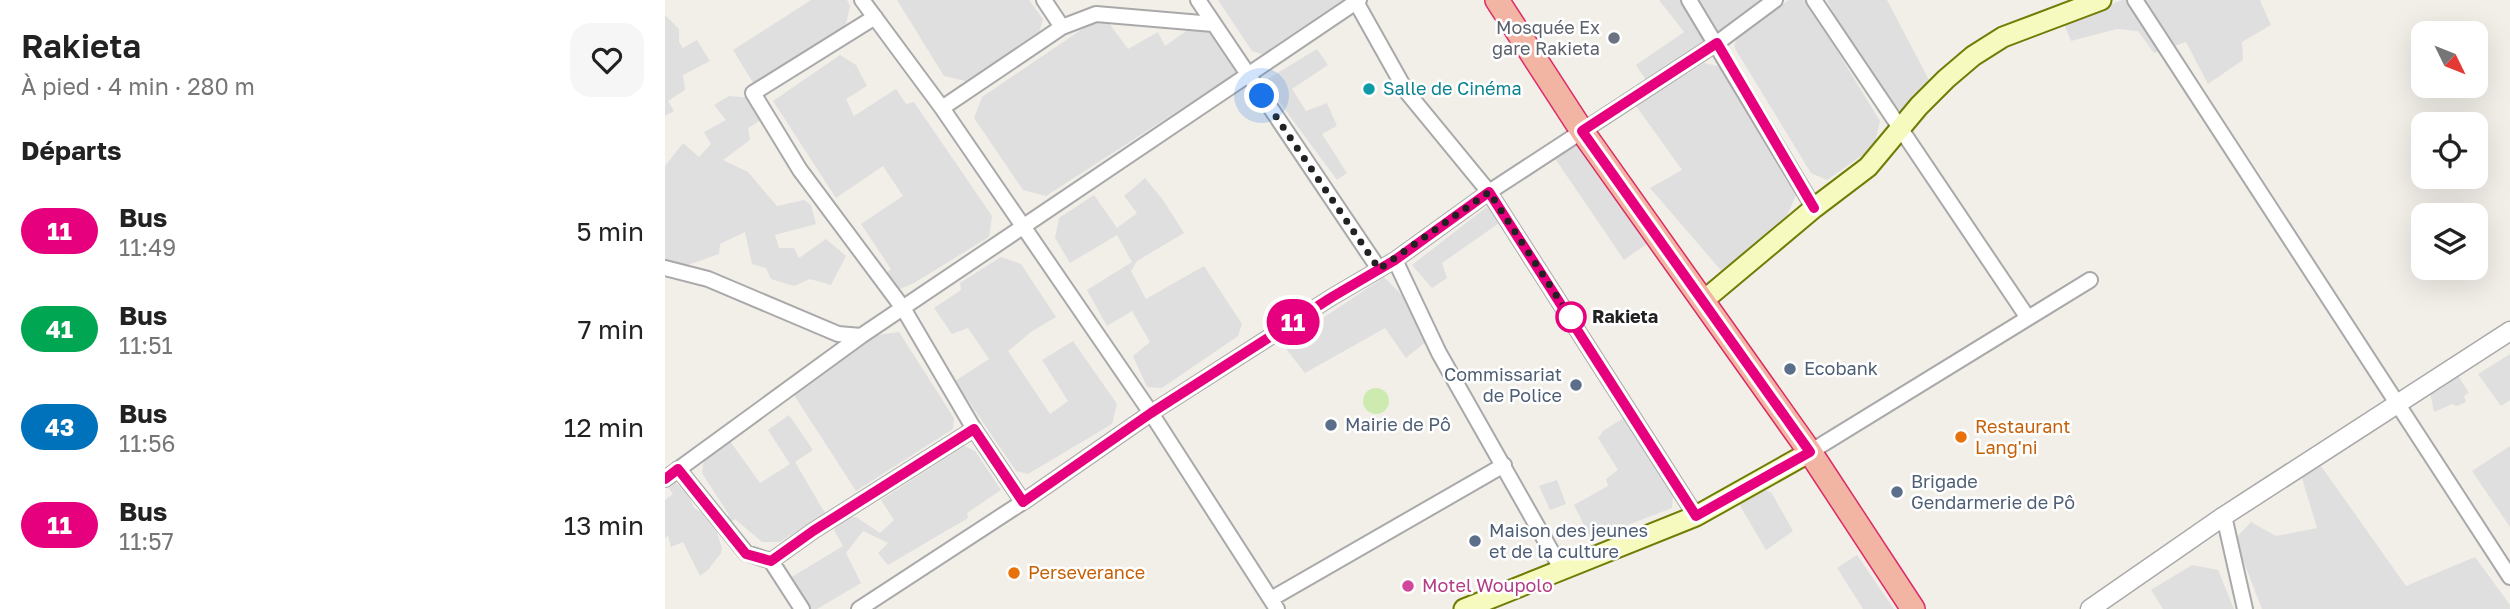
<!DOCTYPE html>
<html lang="fr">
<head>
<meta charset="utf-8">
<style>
  :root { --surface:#fff; --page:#f6f6f6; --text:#222; --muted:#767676 }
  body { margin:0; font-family:"Golos Text",sans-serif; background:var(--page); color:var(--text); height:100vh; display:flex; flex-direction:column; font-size:26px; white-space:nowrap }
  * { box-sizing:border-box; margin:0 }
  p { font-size:23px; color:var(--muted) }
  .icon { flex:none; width:38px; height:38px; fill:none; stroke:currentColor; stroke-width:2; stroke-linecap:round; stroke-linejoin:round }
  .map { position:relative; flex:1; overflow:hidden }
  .details { display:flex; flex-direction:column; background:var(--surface); width:665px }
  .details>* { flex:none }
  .badge { padding:0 14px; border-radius:23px; font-size:24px; line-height:46px }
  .needle { width:46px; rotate:133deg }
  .tools { position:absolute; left:1746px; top:21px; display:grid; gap:14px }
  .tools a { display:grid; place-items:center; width:77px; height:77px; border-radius:14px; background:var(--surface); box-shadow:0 7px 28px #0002; font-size:35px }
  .you { position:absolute; width:35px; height:35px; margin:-18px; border:5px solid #fff; border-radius:50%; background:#1a73e8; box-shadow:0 0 0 10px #1a73e833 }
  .map>.badge { position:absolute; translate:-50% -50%; box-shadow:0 0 0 4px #fff }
  h2 { padding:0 21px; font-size:26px; line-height:63px }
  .round { display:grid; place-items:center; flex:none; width:74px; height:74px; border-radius:21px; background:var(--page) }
  .summary { display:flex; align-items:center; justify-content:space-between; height:119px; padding:0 21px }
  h1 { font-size:33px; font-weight:600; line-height:52px }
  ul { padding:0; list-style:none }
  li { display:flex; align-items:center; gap:21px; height:98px; padding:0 21px }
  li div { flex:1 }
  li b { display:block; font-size:26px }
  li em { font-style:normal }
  li .badge { min-width:77px; font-weight:700; text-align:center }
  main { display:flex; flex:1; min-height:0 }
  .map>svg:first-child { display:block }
  .residential { fill:#e0dfdf }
  .grass { fill:#cdebb0 }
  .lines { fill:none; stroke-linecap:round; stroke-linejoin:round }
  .minor-casing { stroke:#a9a9a9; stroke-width:18 }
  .tertiary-casing { stroke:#a9a9a9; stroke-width:21 }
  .secondary-casing { stroke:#707d05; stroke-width:23 }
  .trunk-casing { stroke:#dc2a67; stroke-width:26 }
  .minor { stroke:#fff; stroke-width:14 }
  .tertiary { stroke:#fff; stroke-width:18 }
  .secondary { stroke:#f7fabf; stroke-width:19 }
  .trunk { stroke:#f2b4a3; stroke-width:23 }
  .line-casing { stroke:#fff; stroke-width:16 }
  .line { stroke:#e6007e; stroke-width:10 }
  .walk { stroke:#222; stroke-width:7; stroke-dasharray:0 12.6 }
  .worship-dot { fill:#6b7280; stroke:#fff; stroke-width:2.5 }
  .culture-dot { fill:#0f9aa8; stroke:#fff; stroke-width:2.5 }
  .stop-dot { fill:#fff; stroke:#e6007e; stroke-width:3.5 }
  .service-dot { fill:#5c6f8a; stroke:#fff; stroke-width:2.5 }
  .food-dot { fill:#e8710a; stroke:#fff; stroke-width:2.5 }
  .hotel-dot { fill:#d1479c; stroke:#fff; stroke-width:2.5 }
  .labels { text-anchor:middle; stroke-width:5; stroke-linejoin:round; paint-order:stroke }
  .worship-label { font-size:18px; fill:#5b616d; stroke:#fff; text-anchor:end }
  .culture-label { font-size:18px; fill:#0d838f; stroke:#fff; text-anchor:start }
  .stop-label { font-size:18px; font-weight:bold; fill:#222; stroke:#fff; text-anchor:start }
  .service-label { font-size:18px; fill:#4e5e75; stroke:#fff; text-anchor:start }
  .food-label { font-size:18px; fill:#c56008; stroke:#fff; text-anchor:start }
  .hotel-label { font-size:18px; fill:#b23c85; stroke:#fff; text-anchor:start }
</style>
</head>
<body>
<main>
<section class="details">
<div class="summary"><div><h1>Rakieta</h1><p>À pied · 4 min · 280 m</p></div><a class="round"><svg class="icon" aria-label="heart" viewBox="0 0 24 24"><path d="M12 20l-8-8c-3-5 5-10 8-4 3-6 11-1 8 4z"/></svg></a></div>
<h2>Départs</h2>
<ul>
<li><span class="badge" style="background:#e6007e;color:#fff">11</span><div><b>Bus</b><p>11:49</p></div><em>5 min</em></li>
<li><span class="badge" style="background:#00a651;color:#fff">41</span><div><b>Bus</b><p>11:51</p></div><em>7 min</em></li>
<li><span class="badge" style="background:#0072bc;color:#fff">43</span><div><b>Bus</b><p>11:56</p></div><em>12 min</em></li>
<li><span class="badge" style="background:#e6007e;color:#fff">11</span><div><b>Bus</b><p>11:57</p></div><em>13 min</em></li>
</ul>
</section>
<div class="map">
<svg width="1845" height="609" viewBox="0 0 1845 609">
  <rect width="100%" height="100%" fill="#f2efe9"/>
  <path class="residential" d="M 146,0 L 182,0 L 185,6 L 180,28 L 90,86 L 68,50 Z
    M 232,0 L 364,0 L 378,19 L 374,33 L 305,82 L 279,76 Z
    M 553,0 L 681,0 L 602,56 L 587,51 Z
    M 994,0 L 1015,0 L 1043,42 L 982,82 L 971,65 L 1019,32 Z
    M 1032,0 L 1099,0 L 1054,34 Z
    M 1124,0 L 1141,0 L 1215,121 L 1209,147 L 1162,180 L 1146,173 L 1069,47 L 1073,34 Z
    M 1162,0 L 1222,0 L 1264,80 L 1250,101 L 1241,110 L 1233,110 L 1177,30 Z
    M 1457,0 L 1596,0 L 1595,1 L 1606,25 L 1577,42 L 1578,60 L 1543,84 L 1521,42 L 1489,53 L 1473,31 L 1452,29 L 1406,41 L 1399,24 Z
    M 0,15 L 14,29 L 14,42 L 18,48 L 32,40 L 45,61 L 18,75 L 20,90 L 3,101 L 9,111 L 0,116 Z
    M 438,15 L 463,49 L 493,32 L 500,46 L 541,17 L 573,64 L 570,74 L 381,196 L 358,190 L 309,118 L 317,97 Z
    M 652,49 L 663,65 L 627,89 L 641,111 L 662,103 L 672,126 L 657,134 L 682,173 L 672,180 L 599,81 Z
    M 175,55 L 191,65 L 202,86 L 181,99 L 189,116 L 231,89 L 241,104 L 249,102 L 327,216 L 324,237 L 249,283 L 232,290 L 221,273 L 226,269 L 196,224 L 238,196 L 218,166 L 171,198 L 108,101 Z
    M 1039,63 L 1057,67 L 1133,191 L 1116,229 L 1060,275 L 985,188 L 1017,170 L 971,106 Z
    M 64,96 L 88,98 L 98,119 L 83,128 L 85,140 L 58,160 L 83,172 L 112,206 L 139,200 L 146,205 L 151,224 L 110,235 L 114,248 L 129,248 L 134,258 L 161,239 L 181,256 L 166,285 L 145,279 L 129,286 L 106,279 L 101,268 L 87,264 L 80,232 L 55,244 L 54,254 L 17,267 L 0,263 L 0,166 L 18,143 L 34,157 L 46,144 L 39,132 L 61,120 L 49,105 Z
    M 910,139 L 983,243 L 959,260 L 887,154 Z
    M 480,178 L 498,200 L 519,233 L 472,261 L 466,271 L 481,299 L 539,266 L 577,324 L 573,336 L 497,388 L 482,387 L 468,356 L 485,342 L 467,311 L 442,326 L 422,290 L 467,262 L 452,235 L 405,263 L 390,238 L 394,218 L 429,195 L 452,228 L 472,213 L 459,196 Z
    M 828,202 L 840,219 L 777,263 L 782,278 L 767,288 L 747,265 Z
    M 336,257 L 356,264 L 391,317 L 366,332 L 343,351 L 385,414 L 403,401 L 377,360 L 408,341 L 452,404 L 447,424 L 363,474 L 351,471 L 290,381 L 324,359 L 303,328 L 287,334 L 269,308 L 296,290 L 295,283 Z
    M 719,277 L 750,308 L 768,336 L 741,358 L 720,328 L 640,373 L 618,345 Z
    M 234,332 L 289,418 L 288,429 L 191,491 L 127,392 L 213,335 Z
    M 1845,354 L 1845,400 L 1836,406 L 1813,374 Z
    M 1787,366 L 1804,393 L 1799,396 L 1801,402 L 1792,406 L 1787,404 L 1769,412 L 1763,382 Z
    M 124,415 L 148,450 L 130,462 L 160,513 L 115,542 L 97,542 L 70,519 L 52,533 L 57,548 L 56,553 L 43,570 L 35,576 L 18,542 L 6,547 L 3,536 L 0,538 L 0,500 L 8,494 L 0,483 L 0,473 L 23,494 L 29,508 L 54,522 L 64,515 L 37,473 L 40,452 L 62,437 L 95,483 L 125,464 L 103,430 Z
    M 960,417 L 1008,494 L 1007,508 L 926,539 L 909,505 L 943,486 L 941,479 L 953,470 L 933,438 L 938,431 Z
    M 299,446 L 310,451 L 336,490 L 302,513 L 303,518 L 223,565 L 213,553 L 223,543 L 198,531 L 181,553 L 196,583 L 152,609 L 145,609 L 125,578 L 178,546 L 169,530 L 178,517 L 191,517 L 215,533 L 229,520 L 216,500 Z
    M 1845,446 L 1845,527 L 1807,471 Z
    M 1656,466 L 1741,586 L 1810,557 L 1845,605 L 1845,609 L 1597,609 L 1570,539 L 1586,522 L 1611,536 L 1652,528 L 1636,475 Z
    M 892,480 L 901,504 L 885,510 L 874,486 Z
    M 1096,489 L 1106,492 L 1128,531 L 1101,550 L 1074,504 Z
    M 1192,555 L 1229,609 L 1198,609 L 1172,568 Z
    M 1527,565 L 1553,570 L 1569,609 L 1498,609 L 1486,590 Z"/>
  <path class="grass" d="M698 401a13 13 0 1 1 26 0a13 13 0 1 1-26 0Z"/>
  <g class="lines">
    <g class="minor-casing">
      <path id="minor" d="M 197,0 L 277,108 L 486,413 L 612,609
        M 379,0 L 397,27
        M 533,0 L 714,269
        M 690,0 L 741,91 L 824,192 L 1031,516
        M 1024,0 L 1149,208
        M 1149,0 L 1363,318
        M 1470,0 L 1845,577
        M 210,17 L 88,93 L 135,170 L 238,308 L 309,429 L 358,502
        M 277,108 L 397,27 L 431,14 L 548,24
        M 730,260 L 774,353 L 897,570
        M 0,268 L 43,279 L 173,334 L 196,336
        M 1145,452 L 1425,280
        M 13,469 L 81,553 L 106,561 L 137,609
        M 0,479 L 196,336 L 694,0
        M 1559,516 L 1580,609
        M 106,561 L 148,531 L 309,429
        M 606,599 L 839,465
        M 194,609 L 358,502 L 486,413 L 667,297 L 730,260 L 824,192 L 1052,43 L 1110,0"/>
    </g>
    <g class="tertiary-casing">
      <path id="tertiary" d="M 1425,609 L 1559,516 L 1845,331"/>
    </g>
    <g class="secondary-casing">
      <path id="secondary" d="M 1038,301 L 1149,208 L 1203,167 L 1254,106 L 1281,79 L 1308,56 L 1338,37 L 1436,0
        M 799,609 L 1031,516 L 1145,452"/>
    </g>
    <g class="trunk-casing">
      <path id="trunk" d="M 832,0 L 917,131 L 1145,452 L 1248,609"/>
    </g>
    <use href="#minor" class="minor"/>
    <use href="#tertiary" class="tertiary"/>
    <use href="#secondary" class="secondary"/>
    <use href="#trunk" class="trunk"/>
  </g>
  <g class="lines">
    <g class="line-casing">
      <path id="line" d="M 0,479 L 13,469 L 81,554 L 106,561 L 148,531 L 309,429 L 358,502 L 486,413 L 667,297 L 730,260 L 824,192 L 1031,516 L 1145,452 L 917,131 L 1052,43 L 1149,208"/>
    </g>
    <use href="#line" class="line"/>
    <path class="walk" d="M 597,96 L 714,269 L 824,192 L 908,321 L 906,317"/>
  </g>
  <circle class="worship-dot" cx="949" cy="38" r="7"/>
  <circle class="culture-dot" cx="704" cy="89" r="7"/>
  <circle class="stop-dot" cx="906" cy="317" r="14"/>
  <g class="service-dot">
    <circle cx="1125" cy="369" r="7"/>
    <circle cx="911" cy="385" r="7"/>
    <circle cx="666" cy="425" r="7"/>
    <circle cx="1232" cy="492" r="7"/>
    <circle cx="810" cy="541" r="7"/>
  </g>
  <g class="food-dot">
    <circle cx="1296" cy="437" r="7"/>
    <circle cx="349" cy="573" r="7"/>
  </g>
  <circle class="hotel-dot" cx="743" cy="586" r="7"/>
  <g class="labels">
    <g class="worship-label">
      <text x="935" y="34">Mosquée Ex<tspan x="935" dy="21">gare Rakieta</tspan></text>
    </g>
    <g class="culture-label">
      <text x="718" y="95">Salle de Cinéma</text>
    </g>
    <g class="stop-label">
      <text x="927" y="323">Rakieta</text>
    </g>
    <g class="service-label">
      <text x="1139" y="375">Ecobank</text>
      <text x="897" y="381" text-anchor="end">Commissariat<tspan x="897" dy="21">de Police</tspan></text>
      <text x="680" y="431">Mairie de Pô</text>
      <text x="1246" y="488">Brigade<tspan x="1246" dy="21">Gendarmerie de Pô</tspan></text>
      <text x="824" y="537">Maison des jeunes<tspan x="824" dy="21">et de la culture</tspan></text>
    </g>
    <g class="food-label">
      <text x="1310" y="433">Restaurant<tspan x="1310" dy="21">Lang'ni</tspan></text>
      <text x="363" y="579">Perseverance</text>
    </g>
    <g class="hotel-label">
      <text x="757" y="592">Motel Woupolo</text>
    </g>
  </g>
</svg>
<div class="tools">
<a><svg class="needle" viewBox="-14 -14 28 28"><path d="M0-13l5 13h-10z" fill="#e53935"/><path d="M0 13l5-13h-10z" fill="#767676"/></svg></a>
<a><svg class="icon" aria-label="locate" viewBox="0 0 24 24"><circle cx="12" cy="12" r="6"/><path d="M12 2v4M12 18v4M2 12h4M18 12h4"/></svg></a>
<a><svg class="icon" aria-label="layers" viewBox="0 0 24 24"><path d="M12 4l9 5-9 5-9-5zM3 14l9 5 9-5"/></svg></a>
</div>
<div class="you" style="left:597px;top:96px"></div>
<b class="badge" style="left:628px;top:322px;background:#e6007e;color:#fff">11</b>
</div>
</main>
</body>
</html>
